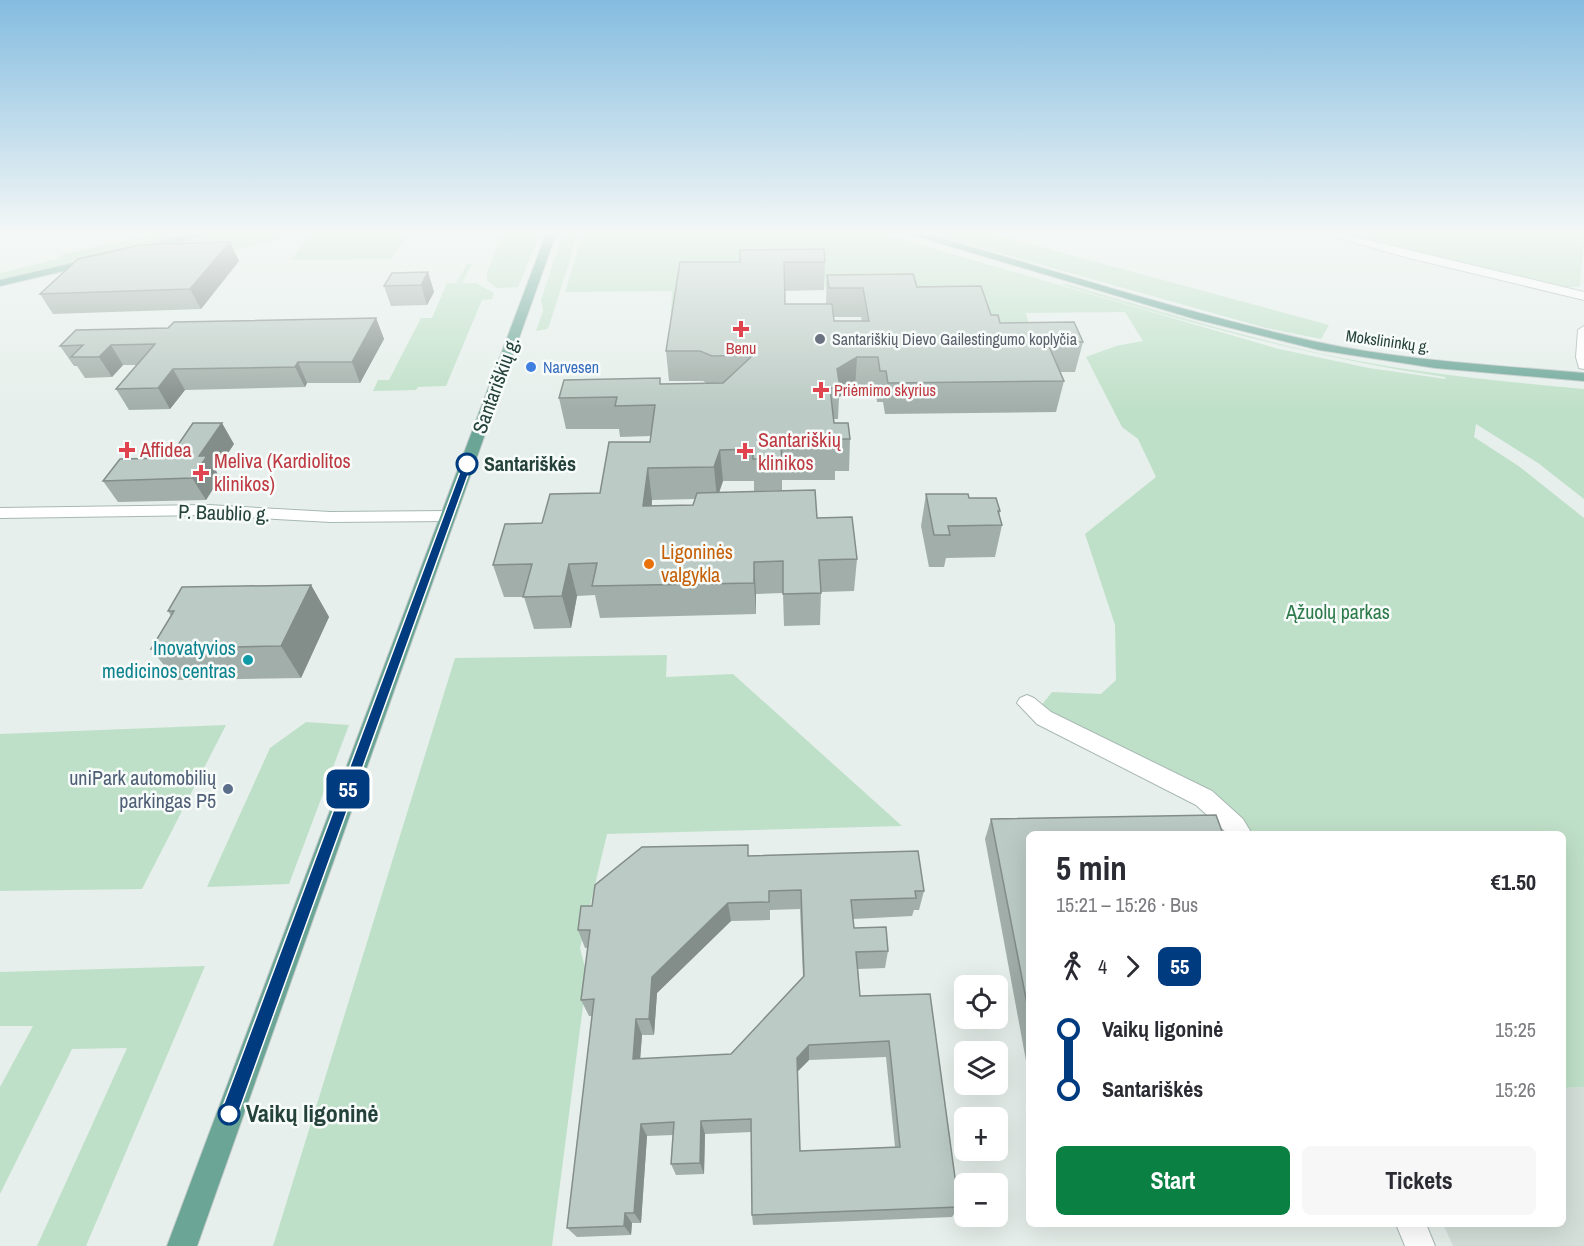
<!DOCTYPE html>
<html lang="en">
<head>
<meta charset="utf-8">
<style>
  :root { --surface:#fff; --page:#f7f7f7; --text:#2b2b33; --muted:#7c7c81; --accent:#0b8043 }
  body { margin:0; font-family:"Archivo Narrow",sans-serif; background:var(--page); color:var(--text); height:100vh; display:flex; flex-direction:column; font-size:22px; white-space:nowrap }
  * { box-sizing:border-box; margin:0 }
  p { font-size:20px; color:var(--muted) }
  .icon { flex:none; width:33px; height:33px; fill:none; stroke:currentColor; stroke-width:2; stroke-linecap:round; stroke-linejoin:round }
  .map { position:relative; flex:1; overflow:hidden }
  .sheet { position:absolute; left:1026px; top:831px; width:540px; height:396px; display:flex; flex-direction:column; background:var(--surface); border-radius:9px; box-shadow:0 6px 24px #0002 }
  .sheet>* { flex:none }
  .badge { padding:0 12px; border-radius:9px; font-size:21px; line-height:39px }
  .controls { position:absolute; left:954px; top:975px; display:grid; gap:12px }
  .controls a { display:grid; place-items:center; width:54px; height:54px; border-radius:9px; background:var(--surface); box-shadow:0 6px 24px #0002; font-size:30px }
  .map>.badge { position:absolute; translate:-50% -50%; box-shadow:0 0 0 3px #fff }
  .legs { display:flex; align-items:center; gap:9px; height:66px; padding:0 30px; font-size:20px }
  .legs p { margin-inline-start:auto }
  .head { display:flex; align-items:center; justify-content:space-between; height:102px; padding:0 30px }
  h1 { font-size:33px; font-weight:700; line-height:45px }
  .action { display:flex; gap:12px; margin-top:auto; padding:12px 30px }
  .action a { flex:1; height:69px; border-radius:9px; background:var(--accent); color:#fff; font-size:24px; font-weight:700; line-height:69px; text-align:center }
  .action a+a { background:var(--page); color:var(--text) }
  ul { padding:0 30px; list-style:none }
  li { display:flex; align-items:center; gap:21px; height:60px; font-size:22px }
  li i { display:grid; place-items:center; width:9px; height:100%; margin:0 8px; background:currentColor }
  li i::after { content:''; width:15px; height:15px; margin:-8px; border:4px solid; border-radius:50%; background:var(--surface) }
  li p { margin-inline-start:auto }
  li:first-child i { background:linear-gradient(#0000 50%,currentColor 0) }
  li:last-child i { background:linear-gradient(currentColor 50%,#0000 0) }
  .map>svg:first-child { display:block }
  .built { fill:#d4dfda }
  .green { fill:#bfe0c8 }
  .lines { fill:none; stroke-linecap:round; stroke-linejoin:round }
  .minor-casing { stroke:#a8b8b2; stroke-width:2 }
  .major-casing { stroke:#c2cac8; stroke-width:2 }
  .minor { fill:#fff; fill-rule:evenodd }
  .major { fill:#6aa596; fill-rule:evenodd }
  .wall { fill:#a1aea9; fill-rule:evenodd }
  .shaded-wall { fill:#838d89 }
  .building { fill:#bbcac4; stroke:#838d89; stroke-width:1.5; fill-rule:evenodd }
  .line-1 { fill:#003b80; stroke:#fff; stroke-width:1.5 }
  .health-dot { fill:#e0444e; stroke:#f7fbf9; stroke-width:2 }
  .worship-dot { fill:#6b7280; stroke:#f7fbf9; stroke-width:2 }
  .shop-dot { fill:#3f7fe0; stroke:#f7fbf9; stroke-width:2 }
  .stop-1-dot { fill:#fff; stroke:#003b80; stroke-width:3 }
  .food-dot { fill:#e8710a; stroke:#f7fbf9; stroke-width:2 }
  .culture-dot { fill:#0f9aa8; stroke:#f7fbf9; stroke-width:2 }
  .service-dot { fill:#5c6f8a; stroke:#f7fbf9; stroke-width:2 }
  .labels { text-anchor:middle; stroke-width:5; stroke-linejoin:round; paint-order:stroke }
  .far-worship-label { font-size:16px; fill:#5b616d; stroke:#f7fbf9; text-anchor:start }
  .far-street-label { font-size:16px; fill:#24423a; stroke:#f7fbf9 }
  .far-health-label { font-size:16px; fill:#be3a42; stroke:#f7fbf9 }
  .far-shop-label { font-size:16px; fill:#366cbe; stroke:#f7fbf9; text-anchor:start }
  .street-label { font-size:20px; fill:#24423a; stroke:#f7fbf9 }
  .health-label { font-size:20px; fill:#be3a42; stroke:#f7fbf9; text-anchor:start }
  .stop-label { font-size:20px; font-weight:bold; fill:#24423a; stroke:#f7fbf9; text-anchor:start }
  .food-label { font-size:20px; fill:#c56008; stroke:#f7fbf9; text-anchor:start }
  .park-label { font-size:20px; fill:#2d7a4b; stroke:#f7fbf9 }
  .culture-label { font-size:20px; fill:#0d838f; stroke:#f7fbf9; text-anchor:end }
  .service-label { font-size:20px; fill:#4e5e75; stroke:#f7fbf9; text-anchor:end }
  .near-stop-label { font-size:24px; font-weight:bold; fill:#24423a; stroke:#f7fbf9; text-anchor:start }
</style>
</head>
<body>
<div class="map">
<svg width="1584" height="1246" viewBox="0 0 1584 1246">
  <rect width="100%" height="100%" fill="#e6efeb"/>
  <path class="built" d="M 1584,1087 L 1584,1246 L 1453,1246 L 1443,1224 L 1563,1224 L 1563,1088 Z"/>
  <path class="green" d="M 154,234 L 189,234 L 0,280 L 0,273 L 58,259 L 61,255 Z
    M 213,234 L 303,234 L 227,252 L 110,259 Z
    M 311,234 L 408,234 L 391,259 L 291,260 Z
    M 503,234 L 540,234 L 518,287 L 497,288 L 487,281 L 487,273 Z
    M 563,234 L 578,234 L 549,326 L 547,329 L 536,331 L 543,311 L 541,300 Z
    M 583,234 L 883,234 L 1279,349 L 1369,368 L 1446,379 L 1445,377 C 1313,358 1186,322 1059,284 L 1067,284 C 1150,308 1233,334 1318,353 C 1405,372 1495,381 1584,389 L 1584,499 L 1538,463 L 1476,424 L 1474,437 L 1520,467 L 1584,518 L 1584,1087 L 1563,1088 L 1563,834 L 1252,834 L 1241,820 L 1040,707 L 1052,692 L 1101,694 L 1116,680 L 1115,625 L 1085,534 L 1156,477 L 1138,439 L 1122,427 L 1086,357 L 1116,346 L 1143,341 L 1125,312 L 1026,313 L 1035,347 L 915,292 L 826,292 L 824,275 L 680,278 L 670,331 L 672,291 L 565,292 Z
    M 932,234 L 993,234 L 1329,325 L 1321,339 L 1266,328 Z
    M 1339,234 L 1584,234 L 1580,286 L 1564,288 Z
    M 467,264 L 472,264 L 462,283 L 476,283 L 494,293 L 492,299 L 482,300 L 446,386 L 418,387 L 416,390 L 373,391 L 378,380 L 389,380 L 421,318 L 432,318 L 447,283 L 456,283 Z
    M 667,655 L 666,677 L 733,674 L 902,826 L 607,834 L 580,948 L 587,975 L 552,1246 L 273,1246 L 455,658 Z
    M 306,722 L 349,725 L 289,884 L 207,887 L 270,748 Z
    M 226,725 L 142,889 L 0,891 L 0,734 Z
    M 205,966 L 86,1246 L 37,1246 L 127,1048 L 72,1049 L 0,1194 L 0,1087 L 33,1026 L 0,1026 L 0,972 Z"/>
  <g class="lines">
    <g class="minor-casing">
      <path id="minor" d="M 1324,234 L 1342,234 L 1584,292 L 1584,300 L 1409,258 Z
        M 1584,326 L 1584,369 L 1579,368 L 1576,357 L 1578,330 Z
        M 208,505 L 330,512 L 448,511 L 454,512 L 456,516 L 454,520 L 448,521 L 330,522 L 208,515 L 0,518 L 0,508 Z
        M 1027,695 L 1034,698 L 1051,712 L 1212,791 L 1243,819 L 1252,834 L 1228,834 L 1196,805 L 1037,724 L 1017,703 L 1020,698 Z
        M 1396,1224 L 1426,1224 L 1435,1246 L 1405,1246 Z"/>
    </g>
    <g class="major-casing">
      <path id="major" d="M 190,234 L 209,234 L 139,253 L 134,250 L 135,248 Z
        M 546,234 L 556,234 L 197,1246 L 167,1246 Z
        M 909,234 L 927,234 C 1056,271 1185,313 1317,342 C 1405,361 1495,365 1584,373 L 1584,381 L 1435,368 L 1319,350 L 1195,319 Z
        M 94,258 L 98,259 L 98,263 L 0,286 L 0,280 Z"/>
    </g>
    <use href="#minor" class="minor"/>
    <use href="#major" class="major"/>
  </g>
  <path class="wall" d="M 239,261 L 201,309 L 53,314 L 40,294 Z
    M 680,262 L 825,262 L 824,290 L 785,291 L 785,304 L 826,304 L 827,275 L 917,287 L 991,315 L 1000,323 L 1083,342 L 1075,372 L 1060,372 L 1064,381 L 1056,412 L 885,414 L 883,402 L 877,402 L 875,387 L 855,388 L 839,397 L 838,419 L 833,419 L 834,423 L 850,439 L 849,471 L 835,471 L 835,480 L 782,480 L 782,490 L 754,491 L 754,481 L 723,481 L 719,492 L 817,518 L 857,559 L 854,591 L 821,592 L 820,625 L 784,626 L 783,593 L 756,594 L 756,614 L 600,618 L 595,595 L 577,596 L 571,628 L 534,629 L 524,597 L 504,597 L 493,565 L 542,523 L 600,493 L 650,442 L 651,436 L 620,437 L 619,429 L 566,429 L 559,398 L 661,384 L 708,384 L 703,381 L 669,381 L 666,351 ZM 833,317 L 861,317 L 862,321 L 834,321 ZM 695,499 L 693,505 L 652,506 L 652,500 Z
    M 428,272 L 434,292 L 427,305 L 391,306 L 384,286 Z
    M 376,318 L 384,339 L 360,383 L 307,383 L 305,387 L 185,390 L 170,409 L 129,410 L 116,389 L 137,365 L 123,365 L 112,377 L 85,378 L 77,366 L 74,366 L 60,346 L 168,328 Z
    M 234,444 L 216,471 L 220,478 L 206,500 L 118,502 L 103,481 L 169,458 Z
    M 926,494 L 969,498 L 1000,511 L 999,515 L 1002,525 L 995,557 L 946,558 L 944,567 L 929,567 L 921,526 Z
    M 311,585 L 329,617 L 301,678 L 176,680 L 151,649 L 171,616 L 168,611 Z
    M 991,819 L 1029,834 L 1029,1077 L 985,839 Z
    M 749,856 L 924,891 L 919,910 L 914,910 L 912,916 L 853,919 L 854,928 L 888,951 L 885,968 L 858,969 L 860,996 L 930,994 L 959,1207 L 952,1217 L 753,1225 L 752,1215 L 752,1132 L 705,1134 L 704,1174 L 676,1175 L 671,1164 L 673,1135 L 647,1136 L 641,1223 L 632,1223 L 631,1235 L 577,1237 L 567,1228 L 592,1016 L 589,1016 L 581,1000 L 588,948 L 585,948 L 578,930 ZM 800,909 L 803,977 L 731,1054 L 640,1059 L 642,1035 L 654,1035 L 657,993 L 731,921 L 770,920 L 770,910 ZM 886,1057 L 895,1147 L 800,1151 L 797,1072 L 809,1060 Z"/>
  <path class="shaded-wall" d="M 230,242 L 239,261 L 201,309 L 190,289 Z
    M 428,272 L 434,292 L 427,305 L 421,285 Z
    M 376,318 L 384,339 L 360,383 L 352,362 Z
    M 111,345 L 123,365 L 112,377 L 99,357 Z
    M 857,357 L 855,388 L 839,397 L 840,388 L 837,369 Z
    M 298,362 L 307,383 L 305,387 L 295,367 Z
    M 173,369 L 185,390 L 170,409 L 158,388 Z
    M 222,423 L 234,444 L 216,471 L 220,478 L 206,500 L 192,478 L 199,456 Z
    M 720,450 L 723,481 L 717,499 L 714,467 Z
    M 648,468 L 652,500 L 648,538 L 643,506 Z
    M 754,562 L 756,594 L 756,614 L 754,583 Z
    M 569,564 L 577,596 L 571,628 L 562,596 Z
    M 311,585 L 329,617 L 301,678 L 281,646 Z
    M 728,903 L 731,921 L 657,993 L 654,1035 L 649,1019 L 652,977 Z
    M 636,1019 L 642,1035 L 639,1074 L 633,1059 Z
    M 809,1045 L 809,1060 L 797,1072 L 797,1058 Z
    M 701,1121 L 705,1134 L 704,1174 L 700,1163 Z
    M 641,1124 L 647,1136 L 641,1223 L 634,1213 Z
    M 625,1213 L 632,1223 L 631,1235 L 624,1226 Z"/>
  <path class="building" d="M 230,242 L 190,289 L 40,294 L 78,259 L 140,245 Z
    M 824,249 L 825,262 L 784,262 L 785,304 L 832,304 L 834,321 L 869,321 L 863,288 L 829,288 L 827,275 L 913,274 L 917,287 L 981,286 L 991,315 L 998,315 L 1000,323 L 1074,322 L 1083,342 L 1047,342 L 1064,381 L 888,383 L 886,371 L 880,371 L 878,357 L 857,357 L 837,369 L 840,388 L 830,388 L 834,423 L 848,423 L 850,439 L 835,439 L 836,448 L 781,449 L 782,459 L 753,459 L 753,449 L 720,450 L 714,467 L 648,468 L 643,506 L 693,505 L 697,493 L 815,490 L 817,518 L 852,517 L 857,559 L 819,560 L 821,593 L 783,594 L 783,561 L 754,562 L 754,583 L 592,586 L 597,563 L 569,564 L 562,596 L 523,597 L 532,564 L 493,565 L 505,524 L 542,523 L 550,494 L 600,493 L 609,442 L 650,442 L 655,405 L 615,406 L 617,397 L 559,398 L 564,380 L 660,378 L 660,384 L 723,383 L 753,355 L 712,356 L 700,351 L 666,351 L 680,262 L 740,262 L 740,250 Z
    M 428,272 L 421,285 L 384,286 L 392,273 Z
    M 376,318 L 352,362 L 298,362 L 295,367 L 173,369 L 158,388 L 116,389 L 155,344 L 111,345 L 99,357 L 71,357 L 83,345 L 60,346 L 76,330 L 168,328 L 174,322 Z
    M 193,423 L 222,423 L 199,456 L 207,456 L 192,478 L 103,481 L 120,459 L 169,458 Z
    M 926,494 L 968,494 L 969,498 L 996,498 L 1000,511 L 998,511 L 1002,525 L 948,526 L 950,535 L 934,535 Z
    M 311,585 L 281,646 L 151,649 L 174,611 L 168,611 L 182,587 Z
    M 1216,815 L 1223,834 L 1029,834 L 1029,1014 L 991,819 Z
    M 748,845 L 748,856 L 918,851 L 924,891 L 915,891 L 916,898 L 851,900 L 854,928 L 886,927 L 888,951 L 856,952 L 860,996 L 930,994 L 959,1207 L 752,1215 L 751,1119 L 701,1121 L 700,1163 L 671,1164 L 674,1122 L 641,1124 L 634,1213 L 625,1213 L 624,1226 L 567,1228 L 594,999 L 581,1000 L 590,930 L 578,930 L 581,906 L 592,906 L 595,885 L 642,847 ZM 801,890 L 804,976 L 731,1054 L 633,1059 L 636,1019 L 649,1019 L 652,977 L 728,903 L 769,902 L 769,891 ZM 889,1041 L 900,1147 L 800,1151 L 797,1058 L 809,1045 Z"/>
  <linearGradient id="sky" x2="0" y2="1"><stop stop-color="#84bce0"/><stop offset="0.57" stop-color="#f4f8f6"/><stop offset="1" stop-color="#f4f8f6" stop-opacity="0"/></linearGradient>
  <rect width="1584" height="409" fill="url(#sky)"/>
  <path class="line-1" d="M 464,461 L 472,464 L 238,1114 L 235,1120 L 229,1122 L 223,1120 L 220,1114 Z"/>
  <g class="health-dot">
    <path d="M738 320h6v6h6v6h-6v6h-6v-6h-6v-6h6z"/>
    <path d="M818 381h6v6h6v6h-6v6h-6v-6h-6v-6h6z"/>
    <path d="M124 441h6v6h6v6h-6v6h-6v-6h-6v-6h6z"/>
    <path d="M742 442h6v6h6v6h-6v6h-6v-6h-6v-6h6z"/>
    <path d="M198 464h6v6h6v6h-6v6h-6v-6h-6v-6h6z"/>
  </g>
  <circle class="worship-dot" cx="820" cy="339" r="6"/>
  <circle class="shop-dot" cx="531" cy="367" r="6"/>
  <g class="stop-1-dot">
    <circle cx="467" cy="464" r="10"/>
    <circle cx="229" cy="1114" r="10"/>
  </g>
  <circle class="food-dot" cx="649" cy="564" r="6"/>
  <circle class="culture-dot" cx="248" cy="660" r="6"/>
  <circle class="service-dot" cx="228" cy="789" r="6"/>
  <g class="labels">
    <g class="far-worship-label">
      <text x="832" y="345">Santariškių Dievo Gailestingumo koplyčia</text>
    </g>
    <g class="far-street-label">
      <text transform="translate(1388 341) rotate(8)" y="6">Mokslininkų g.</text>
    </g>
    <g class="far-health-label">
      <text x="741" y="354">Benu</text>
      <text x="834" y="396" text-anchor="start">Priėmimo skyrius</text>
    </g>
    <g class="far-shop-label">
      <text x="543" y="373">Narvesen</text>
    </g>
    <g class="street-label">
      <text transform="translate(496 385) rotate(-70)" y="7">Santariškių g.</text>
      <text transform="translate(224 513) rotate(2)" y="7">P. Baublio g.</text>
    </g>
    <g class="health-label">
      <text x="758" y="447">Santariškių<tspan x="758" dy="23">klinikos</tspan></text>
      <text x="140" y="457">Affidea</text>
      <text x="214" y="468">Meliva (Kardiolitos<tspan x="214" dy="23">klinikos)</tspan></text>
    </g>
    <g class="stop-label">
      <text x="484" y="471">Santariškės</text>
    </g>
    <g class="food-label">
      <text x="661" y="559">Ligoninės<tspan x="661" dy="23">valgykla</tspan></text>
    </g>
    <g class="park-label">
      <text x="1338" y="619">Ąžuolų parkas</text>
    </g>
    <g class="culture-label">
      <text x="236" y="655">Inovatyvios<tspan x="236" dy="23">medicinos centras</tspan></text>
    </g>
    <g class="service-label">
      <text x="216" y="785">uniPark automobilių<tspan x="216" dy="23">parkingas P5</tspan></text>
    </g>
    <g class="near-stop-label">
      <text x="246" y="1122">Vaikų ligoninė</text>
    </g>
  </g>
</svg>
<div class="controls">
<a><svg class="icon" aria-label="locate" viewBox="0 0 24 24"><circle cx="12" cy="12" r="6"/><path d="M12 2v4M12 18v4M2 12h4M18 12h4"/></svg></a>
<a><svg class="icon" aria-label="layers" viewBox="0 0 24 24"><path d="M12 4l9 5-9 5-9-5zM3 14l9 5 9-5"/></svg></a>
<a>+</a>
<a>−</a>
</div>
<b class="badge" style="left:348px;top:789px;background:#003b80;color:#fff">55</b>
<section class="sheet">
<div class="head"><div><h1>5 min</h1><p>15:21 – 15:26 · Bus</p></div><b>€1.50</b></div>
<div class="legs"><svg class="icon" aria-label="walk" viewBox="0 0 24 24"><circle cx="13" cy="4" r="2"/><path d="M13 8l-2 6 4 7M11 14l-3 7M7 12l3-4h3l4 4"/></svg>4<svg class="icon" aria-label="forward" viewBox="0 0 24 24"><path d="M9 5l7 7-7 7"/></svg><b class="badge" style="background:#003b80;color:#fff">55</b></div>
<ul>
<li><i style="color:#003b80"></i><b>Vaikų ligoninė</b><p>15:25</p></li>
<li><i style="color:#003b80"></i><b>Santariškės</b><p>15:26</p></li>
</ul>
<div class="action"><a>Start</a><a>Tickets</a></div>
</section>
</div>
</body>
</html>
